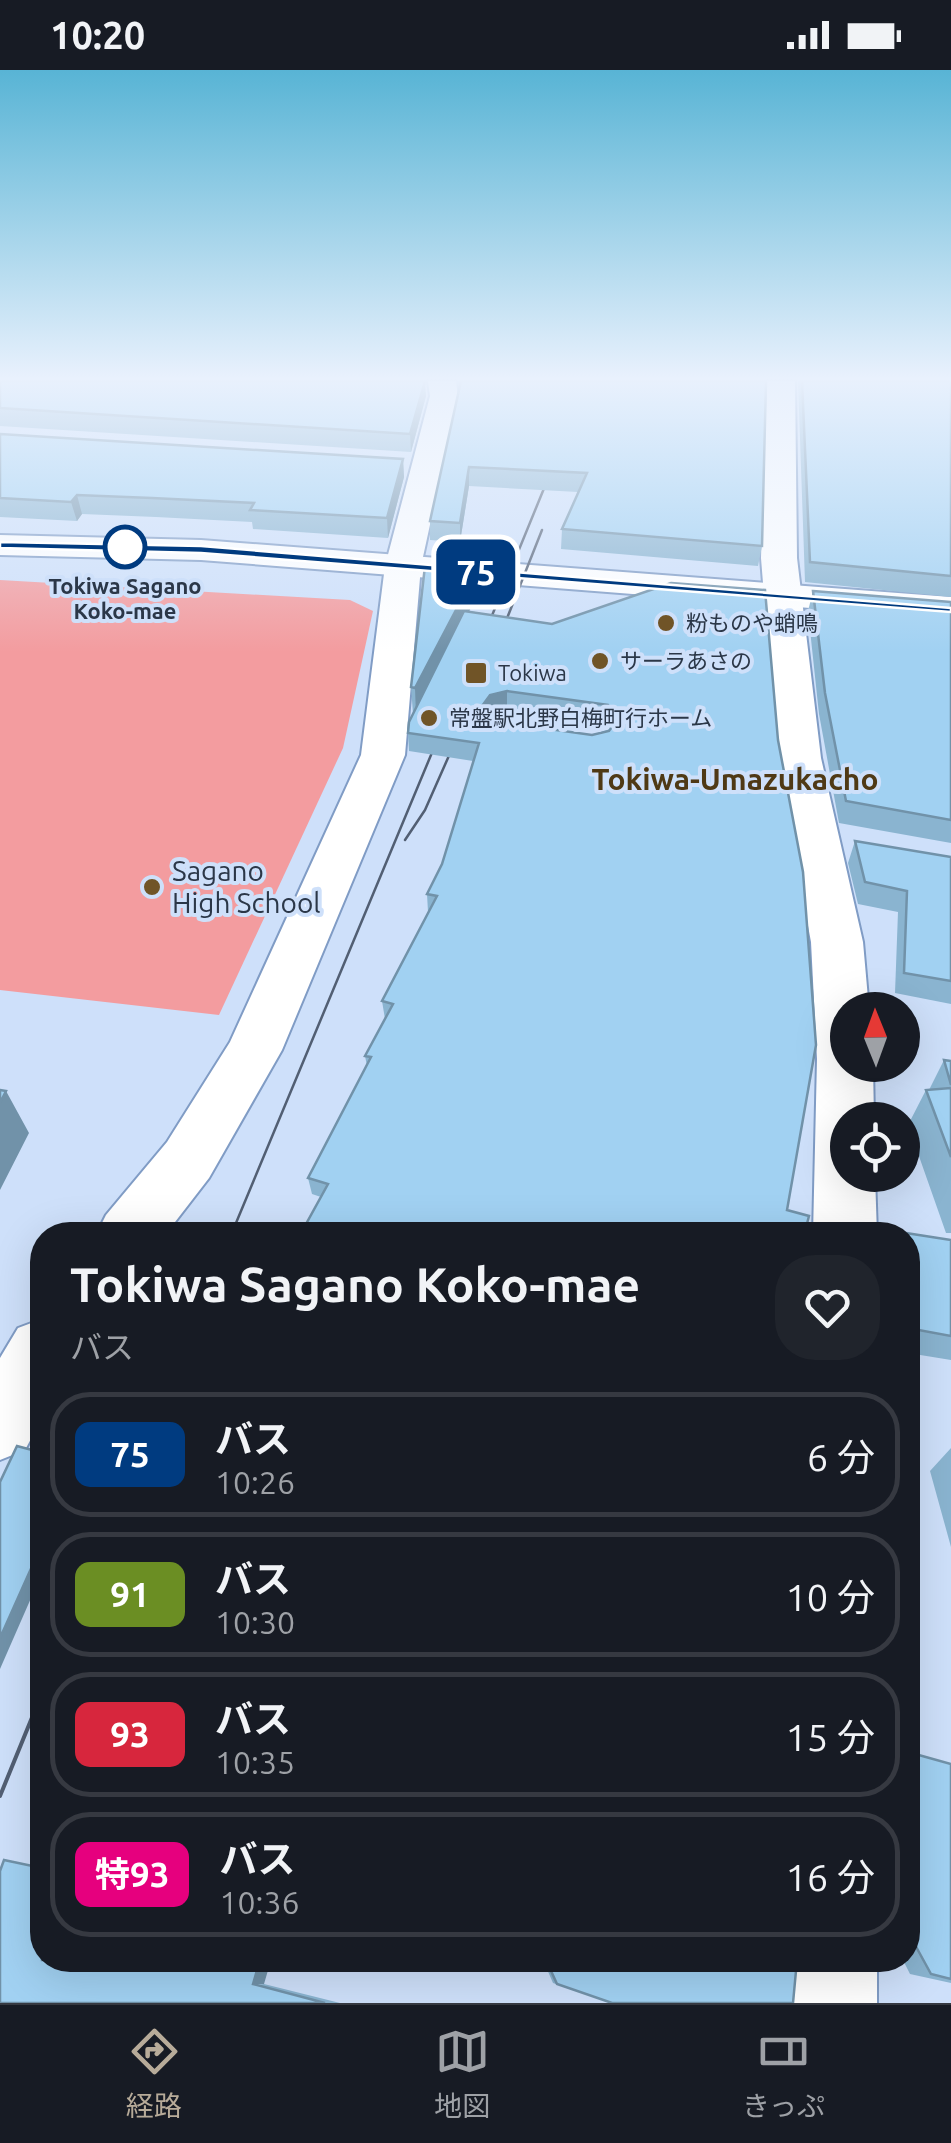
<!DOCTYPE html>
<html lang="ja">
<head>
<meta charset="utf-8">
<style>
  :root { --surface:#171b24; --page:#20242c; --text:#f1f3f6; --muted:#9ea1a6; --line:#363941; --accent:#b7ab99 }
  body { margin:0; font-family:Ubuntu,"Noto Sans JP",sans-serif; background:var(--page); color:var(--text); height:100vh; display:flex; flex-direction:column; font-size:38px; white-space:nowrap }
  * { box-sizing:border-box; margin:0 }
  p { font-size:32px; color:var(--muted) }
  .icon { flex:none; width:55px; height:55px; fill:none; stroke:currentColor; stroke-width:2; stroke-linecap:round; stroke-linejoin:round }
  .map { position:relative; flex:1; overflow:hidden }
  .details { position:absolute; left:30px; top:1152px; width:890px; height:750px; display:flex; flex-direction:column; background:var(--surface); border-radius:40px; box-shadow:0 10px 40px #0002 }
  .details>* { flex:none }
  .badge { padding:0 20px; border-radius:15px; font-size:35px; line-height:65px }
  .needle { width:65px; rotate:359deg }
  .buttons { position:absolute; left:830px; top:922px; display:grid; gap:20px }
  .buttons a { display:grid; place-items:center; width:90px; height:90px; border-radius:50%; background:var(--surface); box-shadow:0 10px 40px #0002; font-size:50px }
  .map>.badge { position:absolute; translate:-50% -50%; box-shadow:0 0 0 5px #fff }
  .round { display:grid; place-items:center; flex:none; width:105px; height:105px; border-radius:40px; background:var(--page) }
  .head { display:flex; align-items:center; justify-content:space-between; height:170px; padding:0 40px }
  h1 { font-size:48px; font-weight:600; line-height:75px }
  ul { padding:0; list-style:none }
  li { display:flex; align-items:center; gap:30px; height:125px; margin:0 20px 15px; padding:0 20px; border:5px solid var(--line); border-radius:40px }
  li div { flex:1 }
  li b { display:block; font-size:38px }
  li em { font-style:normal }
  li .badge { min-width:110px; font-weight:700; text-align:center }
  .status { display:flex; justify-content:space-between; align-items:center; height:70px; padding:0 50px; background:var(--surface); direction:ltr }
  .status svg { height:28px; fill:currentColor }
  .menu { display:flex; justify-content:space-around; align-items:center; height:140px; border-top:2px solid var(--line); background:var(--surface); font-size:28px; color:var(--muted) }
  .menu a { display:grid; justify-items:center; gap:5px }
  .menu .current { color:var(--accent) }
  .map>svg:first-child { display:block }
  .green { fill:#f39c9f }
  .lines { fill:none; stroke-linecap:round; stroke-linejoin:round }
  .minor-casing { stroke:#809cc5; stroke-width:4 }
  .primary-casing { stroke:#809cc5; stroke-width:4 }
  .minor { fill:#fff; fill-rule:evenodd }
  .primary { fill:#fff; fill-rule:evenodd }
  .tram-far1 { stroke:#525f73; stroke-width:2.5 }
  .tram { stroke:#525f73; stroke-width:4 }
  .wall { fill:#8ab4d0; fill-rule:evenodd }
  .shaded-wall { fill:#7192a9 }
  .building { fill:#a1d1f2; stroke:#7192a9; stroke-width:2.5; fill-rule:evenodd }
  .line { fill:#003b80; stroke:#fff; stroke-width:2.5 }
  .stop-dot { fill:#fff; stroke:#003b80; stroke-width:5 }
  .poi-dot { fill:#705427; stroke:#cee0fa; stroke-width:4 }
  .labels { text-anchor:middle; stroke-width:8; stroke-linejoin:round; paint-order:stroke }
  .far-stop-label { font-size:22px; font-weight:bold; fill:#2b3748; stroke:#cee0fa }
  .far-poi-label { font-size:22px; fill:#2b3748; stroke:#cee0fa; text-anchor:start }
  .poi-label { font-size:28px; fill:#2b3748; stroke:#cee0fa; text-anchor:start }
  .neighbourhood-label { font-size:30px; font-weight:bold; fill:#4f3915; stroke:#cee0fa }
</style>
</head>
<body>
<div class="status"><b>10:20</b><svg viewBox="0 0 49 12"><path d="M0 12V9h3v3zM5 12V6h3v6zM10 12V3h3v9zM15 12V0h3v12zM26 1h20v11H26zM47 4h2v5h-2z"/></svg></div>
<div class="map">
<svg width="951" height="1933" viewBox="0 0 951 1933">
  <rect width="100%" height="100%" fill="#cee0fa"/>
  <path class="green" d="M 0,510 L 350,530 L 373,541 L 343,678 L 219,945 L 0,920 Z"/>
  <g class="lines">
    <g class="minor-casing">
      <path id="minor" d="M 428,311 L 456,311 L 458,326 L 421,496 L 405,685 L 282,980 L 209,1108 L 165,1165 L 96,1165 L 106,1145 L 167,1072 L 230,972 L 361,685 L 385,496 L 430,326 Z
        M 767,311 L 795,311 L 797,488 L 821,688 L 863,872 L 869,940 L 848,940 L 848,995 L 873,995 L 874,1050 L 848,1050 L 848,1105 L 875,1105 L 877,1165 L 813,1165 L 817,989 L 811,872 L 777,688 L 761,488 Z
        M 42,1249 L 42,1348 L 25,1380 L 0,1390 L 0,1288 L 18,1258 Z
        M 783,1890 L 877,1890 L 877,1933 L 781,1933 Z"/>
    </g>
    <g class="primary-casing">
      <path id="primary" d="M 0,465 L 201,470 L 951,527 L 951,549 L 201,490 L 0,485 Z"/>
    </g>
    <use href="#minor" class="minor"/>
    <use href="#primary" class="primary"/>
    <path class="tram-far1" d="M 482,570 L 554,394
      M 498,571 L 542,460
      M 405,770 L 425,740 L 459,663
      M 231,1165 L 441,661"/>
    <path class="tram" d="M 0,1726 L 42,1623"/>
  </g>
  <path class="wall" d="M 0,311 L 426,326 L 411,382 L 0,356 Z
    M 457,311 L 766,311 L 762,476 L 758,496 L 561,479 L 562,459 L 578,422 L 469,416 L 460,472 L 430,470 L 430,451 L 459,319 Z
    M 798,311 L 951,311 L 951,527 L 805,512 Z
    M 0,364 L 403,389 L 404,407 L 388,468 L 253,459 L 252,452 L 156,447 L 82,444 L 77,451 L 0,447 Z
    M 478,498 L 478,524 L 469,541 L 552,554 L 765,520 L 321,1127 L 312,1124 L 308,1108 L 367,996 L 365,986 L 385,949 L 382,931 L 428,842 L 427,824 L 442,794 L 473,691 L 409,681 L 408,663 L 413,644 L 411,617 ZM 507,639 L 607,653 L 610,659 L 592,665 L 491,651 L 488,646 L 490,643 Z
    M 813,521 L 951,532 L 951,773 L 839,753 L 819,644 L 808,541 Z
    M 855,771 L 951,787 L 951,934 L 895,923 L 898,842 L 858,834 L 848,793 Z
    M 944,990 L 951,991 L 951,1163 L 946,1163 L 908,1055 L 926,1020 L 929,1020 Z
    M 906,1163 L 951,1170 L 951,1290 L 908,1283 L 908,1165 L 904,1165 Z
    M 951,1378 L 951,1477 L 930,1401 Z
    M 908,1682 L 951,1694 L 951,1913 L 910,1904 L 903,1890 L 908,1890 Z
    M 543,1890 L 797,1890 L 611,1933 L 553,1913 Z
    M 264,1914 L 340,1933 L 0,1933 Z"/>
  <path class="shaded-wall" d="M 425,311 L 426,326 L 411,382 L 410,364 Z
    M 403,389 L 404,407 L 388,468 L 387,448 Z
    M 469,397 L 469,416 L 460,472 L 460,453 Z
    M 77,425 L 82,444 L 77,451 L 71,432 Z
    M 478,498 L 478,524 L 416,645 L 415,618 Z
    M 507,621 L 507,639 L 490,643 L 482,654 L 482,636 L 490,625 Z
    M 6,1021 L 29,1063 L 0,1120 L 0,1033 Z
    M 42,1474 L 42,1503 L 0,1599 L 0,1568 Z
    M 260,1890 L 271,1890 L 264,1914 L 253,1914 Z"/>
  <path class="building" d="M 0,311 L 425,311 L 410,364 L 0,338 Z
    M 461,311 L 766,311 L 762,476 L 562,459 L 587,403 L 469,397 L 460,453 L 430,451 Z
    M 802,311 L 951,311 L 951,506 L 810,492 Z
    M 0,364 L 403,389 L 387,448 L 250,440 L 254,433 L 152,428 L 77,425 L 71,432 L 0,428 Z
    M 425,496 L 478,498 L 415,618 L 411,617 Z
    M 671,513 L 765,520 L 778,670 L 803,802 L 816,975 L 787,1140 L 809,1146 L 804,1165 L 300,1165 L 328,1114 L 308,1108 L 371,987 L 365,986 L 393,934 L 382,931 L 437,826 L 427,824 L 442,794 L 479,673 L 408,663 L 409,652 L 464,541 L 552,554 ZM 507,621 L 608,635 L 617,650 L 609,661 L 592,665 L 491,651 L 482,636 L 490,625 Z
    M 813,521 L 951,532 L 951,750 L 846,731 L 825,623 Z
    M 855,771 L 951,787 L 951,911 L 904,903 L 907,821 L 865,812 Z
    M 944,990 L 951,991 L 951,1015 Z
    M 951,1018 L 951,1087 L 926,1020 Z
    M 0,1020 L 6,1021 L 0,1033 Z
    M 906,1163 L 951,1170 L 951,1266 L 913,1259 L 908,1188 L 908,1165 L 906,1165 Z
    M 42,1359 L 42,1474 L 0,1568 L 0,1412 L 17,1376 L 32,1380 Z
    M 908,1682 L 951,1694 L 951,1909 L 931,1904 L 908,1862 Z
    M 4,1790 L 42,1798 L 42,1890 L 260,1890 L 253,1914 L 325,1933 L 0,1933 L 0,1801 Z
    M 488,1890 L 503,1890 L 503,1895 Z
    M 546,1890 L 797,1890 L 793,1933 L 612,1933 L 557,1914 Z"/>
  <linearGradient id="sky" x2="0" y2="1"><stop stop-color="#58b4d5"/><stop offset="0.53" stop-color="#e9f1fd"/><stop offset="1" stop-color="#e9f1fd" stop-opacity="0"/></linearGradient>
  <rect width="951" height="582" fill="url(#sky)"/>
  <path class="line" d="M 0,472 L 201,476 L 951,538 L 951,542 L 201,483 L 0,478 Z"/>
  <circle class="stop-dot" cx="125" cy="477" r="20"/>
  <g class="poi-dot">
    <circle cx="666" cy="553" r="10"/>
    <circle cx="600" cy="591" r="10"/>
    <rect x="464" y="591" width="24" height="24" rx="5"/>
    <circle cx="429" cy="648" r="10"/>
    <circle cx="152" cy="817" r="10"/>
  </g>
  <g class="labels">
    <g class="far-stop-label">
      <text x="125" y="524">Tokiwa Sagano<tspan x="125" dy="25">Koko-mae</tspan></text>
    </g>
    <g class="far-poi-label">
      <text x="686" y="561">粉ものや蛸鳴</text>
      <text x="620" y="599">サーラあさの</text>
      <text x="498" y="611">Tokiwa</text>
      <text x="449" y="656">常盤駅北野白梅町行ホーム</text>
    </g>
    <g class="poi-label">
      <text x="172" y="811">Sagano<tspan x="172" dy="32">High School</tspan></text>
    </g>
    <g class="neighbourhood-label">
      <text x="735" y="720">Tokiwa-Umazukacho</text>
    </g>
  </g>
</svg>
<div class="buttons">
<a><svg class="needle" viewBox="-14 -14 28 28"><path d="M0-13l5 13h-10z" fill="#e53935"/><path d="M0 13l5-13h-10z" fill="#9ea1a6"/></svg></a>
<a><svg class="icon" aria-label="locate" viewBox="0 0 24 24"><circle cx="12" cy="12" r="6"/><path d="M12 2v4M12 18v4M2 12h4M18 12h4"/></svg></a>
</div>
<b class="badge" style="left:476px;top:502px;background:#003b80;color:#fff">75</b>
<section class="details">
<div class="head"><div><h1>Tokiwa Sagano Koko-mae</h1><p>バス</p></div><a class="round"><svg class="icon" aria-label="heart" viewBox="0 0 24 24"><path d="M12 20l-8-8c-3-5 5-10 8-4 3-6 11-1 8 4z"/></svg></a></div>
<ul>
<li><span class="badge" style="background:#003b80;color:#fff">75</span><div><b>バス</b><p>10:26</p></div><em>6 分</em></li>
<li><span class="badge" style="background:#6b8e23;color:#fff">91</span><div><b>バス</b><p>10:30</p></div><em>10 分</em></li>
<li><span class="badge" style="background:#d7263d;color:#fff">93</span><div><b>バス</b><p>10:35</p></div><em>15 分</em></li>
<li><span class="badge" style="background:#e6007e;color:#fff">特93</span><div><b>バス</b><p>10:36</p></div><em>16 分</em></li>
</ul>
</section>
</div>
<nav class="menu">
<a class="current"><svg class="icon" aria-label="directions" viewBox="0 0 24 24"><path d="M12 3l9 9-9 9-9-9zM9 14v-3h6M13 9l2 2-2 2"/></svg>経路</a>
<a><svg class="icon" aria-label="map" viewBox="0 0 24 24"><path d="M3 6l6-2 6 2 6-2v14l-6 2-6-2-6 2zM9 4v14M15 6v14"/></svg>地図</a>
<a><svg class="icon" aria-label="tickets" viewBox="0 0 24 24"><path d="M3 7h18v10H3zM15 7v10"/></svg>きっぷ</a>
</nav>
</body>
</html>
